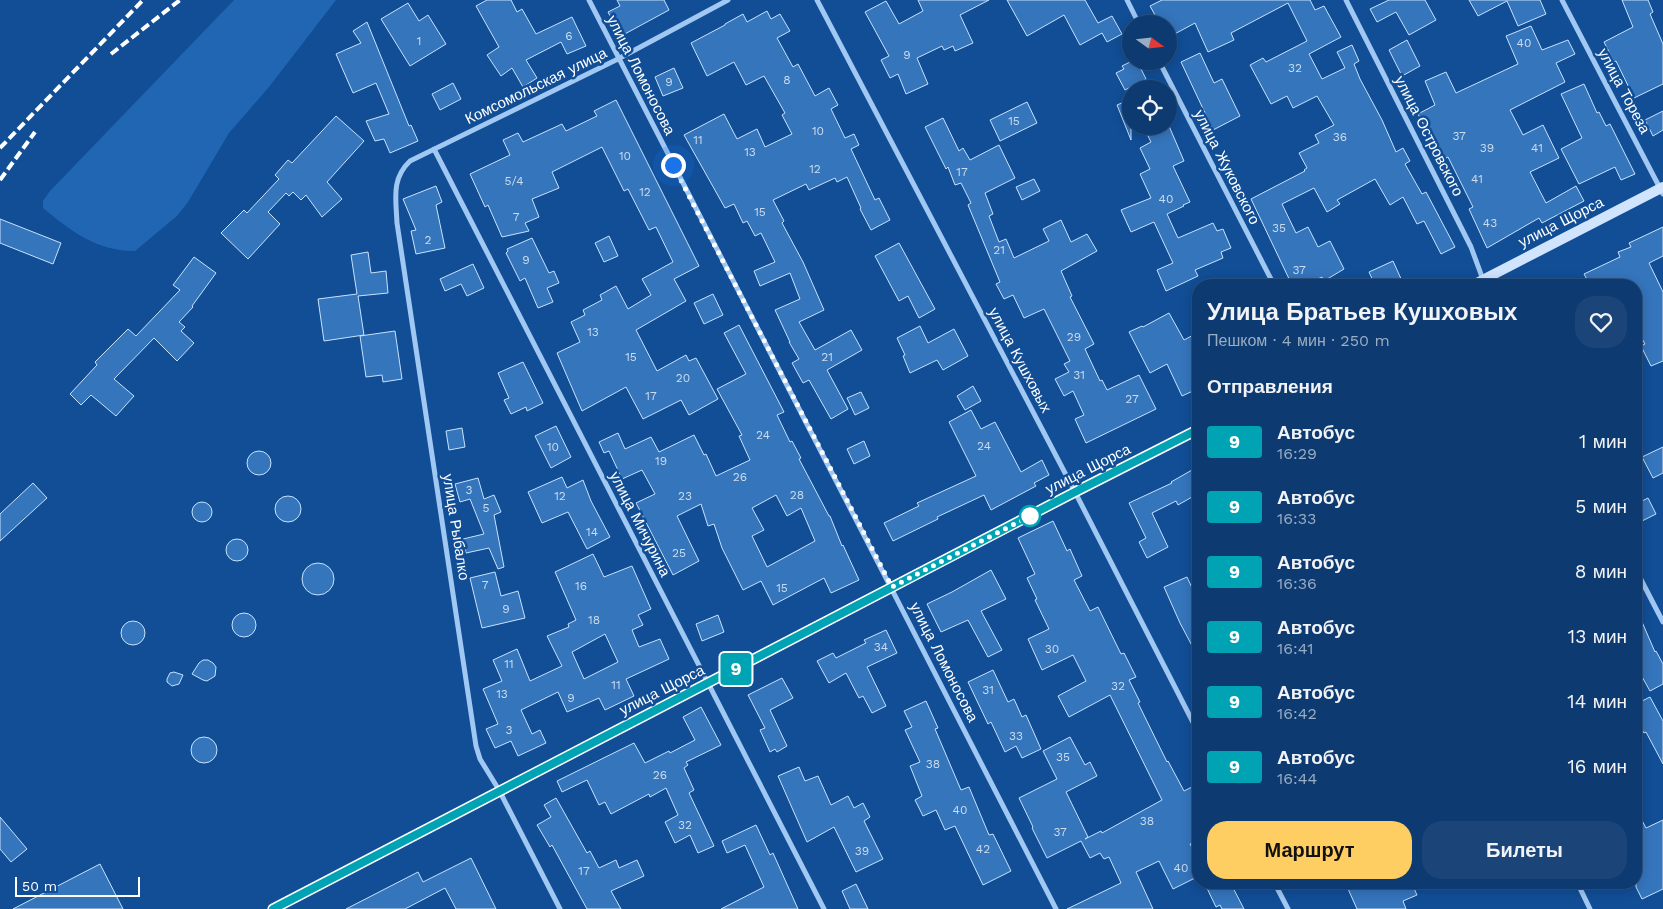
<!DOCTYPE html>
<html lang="ru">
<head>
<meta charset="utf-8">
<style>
  :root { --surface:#0d3a70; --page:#1b4578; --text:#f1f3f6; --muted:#9aadc3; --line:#2d5483; --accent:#ffce62 }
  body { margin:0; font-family:"Work Sans",sans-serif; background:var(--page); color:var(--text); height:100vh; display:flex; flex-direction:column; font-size:19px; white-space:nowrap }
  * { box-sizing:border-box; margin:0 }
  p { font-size:16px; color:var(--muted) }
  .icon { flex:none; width:28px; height:28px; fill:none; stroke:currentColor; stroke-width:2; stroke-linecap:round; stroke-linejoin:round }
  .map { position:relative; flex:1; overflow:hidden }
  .details { position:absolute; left:1192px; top:279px; width:450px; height:610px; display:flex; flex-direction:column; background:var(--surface); border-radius:20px; box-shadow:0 2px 12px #0003,0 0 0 1px var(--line) }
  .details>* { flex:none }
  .badge { padding:0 10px; border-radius:4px; font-size:18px; line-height:32px }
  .needle { width:32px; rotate:105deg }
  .fabs { position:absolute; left:1122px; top:15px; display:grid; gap:10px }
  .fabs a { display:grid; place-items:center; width:55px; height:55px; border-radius:50%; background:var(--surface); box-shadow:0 2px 12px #0003,0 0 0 1px var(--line); font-size:25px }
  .scale { position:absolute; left:15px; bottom:12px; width:125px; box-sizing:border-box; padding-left:5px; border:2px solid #fff; border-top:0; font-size:14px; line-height:18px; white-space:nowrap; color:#fff; -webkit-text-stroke:4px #114e96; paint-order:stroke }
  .you { position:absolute; width:25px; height:25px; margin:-12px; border:4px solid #fff; border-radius:50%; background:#1a73e8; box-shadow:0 0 0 8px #1a73e833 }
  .map>.badge { position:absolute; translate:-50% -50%; box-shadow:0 0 0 2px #fff }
  h2 { padding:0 15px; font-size:19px; line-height:45px }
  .round { display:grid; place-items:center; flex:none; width:52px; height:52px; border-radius:20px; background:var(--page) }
  .summary { display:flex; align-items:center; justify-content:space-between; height:85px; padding:0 15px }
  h1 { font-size:24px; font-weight:600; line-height:38px }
  .button { display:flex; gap:10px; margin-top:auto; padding:10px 15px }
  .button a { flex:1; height:58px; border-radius:20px; background:var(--accent); color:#111; font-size:20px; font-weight:600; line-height:58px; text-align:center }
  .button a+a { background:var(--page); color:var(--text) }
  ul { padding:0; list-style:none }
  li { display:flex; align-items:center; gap:15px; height:65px; padding:0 15px }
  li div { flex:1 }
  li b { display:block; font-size:19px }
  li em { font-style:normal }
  li .badge { min-width:55px; font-weight:700; text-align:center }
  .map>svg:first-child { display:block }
  .green { fill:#2066b3 }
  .building { fill:#3575bc; stroke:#c8e2fd; fill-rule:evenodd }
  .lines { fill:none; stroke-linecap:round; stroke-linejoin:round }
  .street { stroke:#a0c8f3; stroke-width:5 }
  .secondary { stroke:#d0e4fd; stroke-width:10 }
  .rail { stroke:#fff; stroke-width:4; stroke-dasharray:9 4; stroke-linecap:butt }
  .line-casing { stroke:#fff; stroke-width:11 }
  .line { stroke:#00a3b4; stroke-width:8 }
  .walk { stroke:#fff; stroke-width:5; stroke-dasharray:0 9 }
  .stop-dot { fill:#fff; stroke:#00a3b4; stroke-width:2.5 }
  .labels { text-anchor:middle; stroke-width:5; stroke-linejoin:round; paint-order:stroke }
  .number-label { font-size:12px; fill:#ccdcee }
  .street-label { font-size:15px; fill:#fff; stroke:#114e96 }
</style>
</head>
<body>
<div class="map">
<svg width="1663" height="909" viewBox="0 0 1663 909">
  <rect width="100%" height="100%" fill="#114e96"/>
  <path class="green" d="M 234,0 L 336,0 L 269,87 L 229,133 L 188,202 L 177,216 L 135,251 C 97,251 72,232 43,208 L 43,201 L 50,191 Z"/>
  <path class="building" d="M 487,0 L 511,0 L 517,12 L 522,9 L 536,34 L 572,17 L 586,46 L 567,54 L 561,42 L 526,60 L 537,78 L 523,87 L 512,68 L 501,76 L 487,55 L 499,47 L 476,6 Z
    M 617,0 L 664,0 L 669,10 L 621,36 L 608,12 L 620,6 Z
    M 918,0 L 989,0 L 960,15 L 973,43 L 955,51 L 953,46 L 944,50 L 942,46 L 917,58 L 928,84 L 906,94 L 898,74 L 890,78 L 881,60 L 889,56 L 865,12 L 886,1 L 899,24 L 923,11 Z
    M 1007,0 L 1085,0 L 1098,23 L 1112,16 L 1122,34 L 1107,42 L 1102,33 L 1080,45 L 1064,15 L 1027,36 Z
    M 1162,0 L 1310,0 L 1315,10 L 1324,6 L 1341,37 L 1309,54 L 1322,79 L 1345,68 L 1337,52 L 1352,45 L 1359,61 L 1354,64 L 1360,79 L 1382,120 L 1396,152 L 1403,148 L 1410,161 L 1405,164 L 1422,194 L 1426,192 L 1455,247 L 1441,254 L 1424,221 L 1417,224 L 1403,197 L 1390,205 L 1375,179 L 1337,200 L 1340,204 L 1327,212 L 1314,188 L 1282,204 L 1296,233 L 1308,227 L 1318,247 L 1330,241 L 1344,269 L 1324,281 L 1322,277 L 1305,285 L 1292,285 L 1251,199 L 1305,171 L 1304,170 L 1307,168 L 1299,153 L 1319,143 L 1315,135 L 1334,125 L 1317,96 L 1293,108 L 1287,96 L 1271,104 L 1250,65 L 1263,58 L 1266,62 L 1307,41 L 1288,3 L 1231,33 L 1234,40 L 1208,52 L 1195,23 L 1169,37 L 1169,24 L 1160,24 L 1150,6 Z
    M 1389,0 L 1425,0 L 1436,20 L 1409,35 L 1396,12 L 1377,22 L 1370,9 Z
    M 1469,0 L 1540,0 L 1546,14 L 1518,26 L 1507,1 L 1478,16 Z
    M 1622,0 L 1648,0 L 1653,12 L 1650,14 L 1663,44 L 1663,84 L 1634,98 L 1616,61 L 1614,62 L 1604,42 L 1633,27 Z
    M 408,3 L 419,21 L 428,15 L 446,44 L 410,66 L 381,19 Z
    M 767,11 L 771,19 L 780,14 L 790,31 L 777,38 L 793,67 L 798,64 L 815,96 L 829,88 L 838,105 L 831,109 L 845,138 L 854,134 L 859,145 L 851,149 L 875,200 L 879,198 L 890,220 L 871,230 L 860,209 L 861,208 L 847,177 L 837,182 L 835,178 L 809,190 L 806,184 L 773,200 L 784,221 L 782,223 L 803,262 L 824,310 L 799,322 L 815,350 L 851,330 L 862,350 L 827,370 L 848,409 L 831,419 L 809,380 L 803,383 L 792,363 L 799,359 L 789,342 L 790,342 L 775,310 L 800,299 L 790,273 L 760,286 L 754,271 L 775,262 L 761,233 L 755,236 L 747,221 L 743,223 L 734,204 L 725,208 L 684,135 L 724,114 L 737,139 L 757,129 L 765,147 L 792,134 L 782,115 L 785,113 L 764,76 L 746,85 L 734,62 L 707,76 L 691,43 L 725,25 L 725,24 L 743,14 L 747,22 Z
    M 367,22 L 409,126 L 411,125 L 418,141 L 390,153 L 384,139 L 375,141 L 366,121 L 389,114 L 376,83 L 353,93 L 336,54 L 361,43 L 353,31 Z
    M 1531,26 L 1542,50 L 1568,40 L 1575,54 L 1556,63 L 1565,82 L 1510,110 L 1523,135 L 1543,125 L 1559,158 L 1530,172 L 1546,203 L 1576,186 L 1584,201 L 1542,223 L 1539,218 L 1487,248 L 1469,209 L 1473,207 L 1448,157 L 1442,160 L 1418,114 L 1435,105 L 1425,81 L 1446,72 L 1456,93 L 1518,64 L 1506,36 Z
    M 1407,40 L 1420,66 L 1402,76 L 1389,50 Z
    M 1200,53 L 1214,83 L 1222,79 L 1240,116 L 1213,130 L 1181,62 Z
    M 1132,61 L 1137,61 L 1146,79 L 1125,90 L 1116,73 L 1124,69 L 1122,66 Z
    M 674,68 L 683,88 L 663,96 L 655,77 Z
    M 453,83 L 461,99 L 440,110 L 432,94 Z
    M 1584,84 L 1597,113 L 1599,112 L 1606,126 L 1610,124 L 1635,174 L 1621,180 L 1615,167 L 1579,184 L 1561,149 L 1582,138 L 1561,94 Z
    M 1131,99 L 1131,140 L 1117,105 Z
    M 616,100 L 699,266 L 674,279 L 686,301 L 636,330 L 657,371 L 686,355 L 689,361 L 696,358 L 718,399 L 689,415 L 681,400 L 643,419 L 626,387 L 582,411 L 557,353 L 580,342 L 571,322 L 585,315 L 583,310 L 602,300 L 600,295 L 616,286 L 628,309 L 651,295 L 642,279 L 673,262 L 656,227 L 649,230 L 628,189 L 624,191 L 602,147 L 552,172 L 559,188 L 532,199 L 539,217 L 525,223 L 529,231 L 502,237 L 488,205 L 485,207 L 470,174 L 510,155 L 503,140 L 518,133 L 523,142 L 562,124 L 566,131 L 597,116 L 594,111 Z
    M 1027,102 L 1037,123 L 1000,141 L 990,120 Z
    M 1663,111 L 1663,130 L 1653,136 L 1645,120 Z
    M 336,116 L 364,141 L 327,182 L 342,199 L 322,217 L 306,195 L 301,200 L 293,192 L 289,196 L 286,193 L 268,212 L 280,224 L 248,259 L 221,233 L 244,210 L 247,213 L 279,179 L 275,175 L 288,160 L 292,163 Z
    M 943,118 L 959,151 L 963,148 L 970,160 L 999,145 L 1015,178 L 985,193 L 993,214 L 989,216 L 999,242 L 1006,239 L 1014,258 L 1049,241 L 1043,229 L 1061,220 L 1071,242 L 1087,234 L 1097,251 L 1061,271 L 1072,296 L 1070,297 L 1094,344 L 1085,349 L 1100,381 L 1102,380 L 1107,390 L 1139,375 L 1156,409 L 1086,443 L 1075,419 L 1084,415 L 1073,391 L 1064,396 L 1055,379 L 1069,372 L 1064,364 L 1070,361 L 1044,309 L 1024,318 L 1013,295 L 1004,299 L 996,284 L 1000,282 L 968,205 L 971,203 L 961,183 L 955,185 L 948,167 L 946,169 L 925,127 Z
    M 1143,126 L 1169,126 L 1184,161 L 1173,166 L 1190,202 L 1183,205 L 1184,206 L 1167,214 L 1178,238 L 1213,223 L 1217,231 L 1223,229 L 1231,248 L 1221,252 L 1223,258 L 1195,270 L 1198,276 L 1166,291 L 1157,270 L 1173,263 L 1154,222 L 1131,232 L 1121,210 L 1151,198 L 1140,174 L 1150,169 L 1140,148 L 1151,142 Z
    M 1034,179 L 1040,191 L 1022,200 L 1016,187 Z
    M 436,186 L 442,202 L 436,205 L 445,248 L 416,254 L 411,231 L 416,230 L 403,199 Z
    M 0,219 L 61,243 L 53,264 L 0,243 Z
    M 1663,227 L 1663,256 L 1649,263 L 1663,292 L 1663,361 L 1651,366 L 1641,346 L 1645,344 L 1636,328 L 1636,285 L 1590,285 L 1584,274 L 1620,257 L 1618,252 L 1631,247 L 1629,243 Z
    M 609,236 L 618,256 L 604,262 L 595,243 Z
    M 532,238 L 549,273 L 554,271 L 559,283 L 547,288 L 553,302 L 538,308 L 525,278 L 520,281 L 506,253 L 508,251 L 507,249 Z
    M 899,243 L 935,309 L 919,318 L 908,296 L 899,301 L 875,256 Z
    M 368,252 L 371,273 L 386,271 L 388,293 L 358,296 L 364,335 L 324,341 L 318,299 L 357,294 L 351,255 Z
    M 194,257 L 216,273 L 192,306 L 193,307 L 179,322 L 185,327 L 181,331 L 194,343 L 177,361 L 154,338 L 114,379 L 134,396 L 116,416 L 91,395 L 81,405 L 70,394 L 97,365 L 95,362 L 128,329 L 136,336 L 180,290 L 173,285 Z
    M 1393,261 L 1402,281 L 1393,285 L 1375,285 L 1369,272 Z
    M 473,264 L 484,288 L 467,296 L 461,284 L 445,291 L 440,279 Z
    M 713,294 L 723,315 L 704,324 L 694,303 Z
    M 1169,313 L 1184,340 L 1199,332 L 1199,382 L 1193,385 L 1195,390 L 1182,396 L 1167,364 L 1150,373 L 1129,332 L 1142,326 L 1143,327 Z
    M 739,325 L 784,412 L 777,415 L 790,442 L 792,441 L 801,458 L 799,459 L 829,516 L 830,516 L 842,546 L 843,545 L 859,580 L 831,593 L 824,578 L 773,605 L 761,581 L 743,590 L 722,548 L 714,524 L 708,526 L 701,504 L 677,516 L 699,561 L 673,575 L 636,503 L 655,494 L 642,470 L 622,479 L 609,451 L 604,453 L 599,442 L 618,433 L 625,449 L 651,437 L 659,452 L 694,435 L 704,455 L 706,454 L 716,476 L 750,460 L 739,436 L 742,435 L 717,389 L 746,374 L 724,333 ZM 776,495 L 787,516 L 801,508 L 815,541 L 767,567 L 752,536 L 764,530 L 752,508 Z
    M 920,326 L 928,343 L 954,329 L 968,356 L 943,370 L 937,360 L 910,373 L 903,356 L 905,355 L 897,338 Z
    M 395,331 L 402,379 L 383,382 L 382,375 L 366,377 L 360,336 Z
    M 523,362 L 543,403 L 527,411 L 526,407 L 511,414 L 504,400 L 509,398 L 498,373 Z
    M 973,386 L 981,401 L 965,410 L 957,396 Z
    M 861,392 L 869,408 L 855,415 L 847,398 Z
    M 971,410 L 981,429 L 995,422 L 1021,472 L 1042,460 L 1049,475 L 1034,483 L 1036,486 L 991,510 L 984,495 L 937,517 L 938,519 L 893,541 L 884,523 L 919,506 L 917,503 L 976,476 L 949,422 Z
    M 556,426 L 571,457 L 551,468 L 535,436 Z
    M 462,428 L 465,447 L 449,450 L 446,431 Z
    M 864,441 L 870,456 L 854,464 L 847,449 Z
    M 1663,447 L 1663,473 L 1653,478 L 1642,457 Z
    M247 463a12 12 0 1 1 24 0a12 12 0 1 1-24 0Z
    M 1199,466 L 1199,493 L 1178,505 L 1176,501 L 1152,513 L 1168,547 L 1147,558 L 1139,542 L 1146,538 L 1129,503 L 1172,483 L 1171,482 Z
    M 562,477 L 567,488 L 583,480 L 591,501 L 610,537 L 587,549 L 568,512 L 542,523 L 528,492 Z
    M 478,478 L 484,499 L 494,495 L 501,512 L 494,515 L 504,567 L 498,569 L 489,548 L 466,553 L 463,539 L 484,534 L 470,499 L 460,502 L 455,484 Z
    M 33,483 L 47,498 L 0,541 L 0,514 Z
    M275 509a13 13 0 1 1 26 0a13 13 0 1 1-26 0Z
    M 1648,498 L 1656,514 L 1636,524 L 1636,504 Z
    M192 512a10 10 0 1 1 20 0a10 10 0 1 1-20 0Z
    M 1053,521 L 1067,551 L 1070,549 L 1082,576 L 1074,580 L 1090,611 L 1098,607 L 1121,654 L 1124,653 L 1136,677 L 1129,680 L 1140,702 L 1138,703 L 1167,762 L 1168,761 L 1184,791 L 1192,787 L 1199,800 L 1199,840 L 1190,844 L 1199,860 L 1199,876 L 1173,889 L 1159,861 L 1136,872 L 1153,909 L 1067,909 L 1121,883 L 1109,857 L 1104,859 L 1100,853 L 1090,858 L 1081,841 L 1047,858 L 1032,828 L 1033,827 L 1019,798 L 1057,779 L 1043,751 L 1070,737 L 1085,765 L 1090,762 L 1097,776 L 1066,792 L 1088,837 L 1085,839 L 1101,831 L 1102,833 L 1162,800 L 1110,695 L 1069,717 L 1058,696 L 1086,681 L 1073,655 L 1042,670 L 1028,639 L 1049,629 L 1035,600 L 1037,599 L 1027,578 L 1035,574 L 1018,538 Z
    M226 550a11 11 0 1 1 22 0a11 11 0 1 1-22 0Z
    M 593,554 L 604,577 L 632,566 L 651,609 L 638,615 L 643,625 L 632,630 L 639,647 L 660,639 L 669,659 L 626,679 L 634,696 L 605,710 L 599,698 L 567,712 L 558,692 L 521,710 L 532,734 L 540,730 L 546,743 L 518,756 L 511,741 L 495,748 L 486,729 L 498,724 L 483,689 L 502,681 L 493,660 L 517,649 L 530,681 L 562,666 L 547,636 L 569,627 L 568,624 L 576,620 L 555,572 ZM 605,634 L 618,662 L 584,679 L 572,652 Z
    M302 579a16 16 0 1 1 32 0a16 16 0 1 1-32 0Z
    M 991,570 L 1006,599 L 981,611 L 1002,650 L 988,657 L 968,620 L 941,632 L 927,604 L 952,592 Z
    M 495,572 L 501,596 L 518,591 L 525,618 L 482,628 L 470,578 Z
    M 1187,577 L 1199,603 L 1199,659 L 1180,623 L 1164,587 Z
    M 1636,608 L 1655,652 L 1656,651 L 1663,664 L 1663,684 L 1650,691 L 1636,666 Z
    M232 625a12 12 0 1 1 24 0a12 12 0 1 1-24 0Z
    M 718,615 L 724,632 L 702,641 L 696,624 Z
    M121 633a12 12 0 1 1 24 0a12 12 0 1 1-24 0Z
    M 886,630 L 897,653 L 867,667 L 886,706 L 872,713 L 863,696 L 859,698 L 846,673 L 829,683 L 817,661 L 833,653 L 836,658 L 866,643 L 864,640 Z
    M 203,660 L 208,660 L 213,663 L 216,667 L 215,676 L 207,681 L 203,680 L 192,674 L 199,663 Z
    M 993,670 L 1008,702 L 1014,699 L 1022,717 L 1026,715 L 1041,749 L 1022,758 L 1016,746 L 1005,752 L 991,722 L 988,724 L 968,682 Z
    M 174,672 L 183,675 L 179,684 L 172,686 L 167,682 L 167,679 L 170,673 Z
    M 782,678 L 793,698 L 770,710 L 787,746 L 777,752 L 775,749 L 770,752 L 760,730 L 765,728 L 748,695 Z
    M 1650,697 L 1663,721 L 1663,764 L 1646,732 L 1644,733 L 1636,719 L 1636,704 Z
    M 926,701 L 938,728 L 935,729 L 961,790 L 969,787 L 989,835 L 993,834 L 1011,871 L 983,885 L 955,826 L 945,830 L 936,810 L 923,816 L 915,800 L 922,796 L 910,766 L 920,762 L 905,730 L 912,727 L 904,711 Z
    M 701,707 L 721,745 L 686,762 L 688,765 L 684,768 L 694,790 L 689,793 L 714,846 L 698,853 L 690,835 L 675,843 L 665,822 L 678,815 L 666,788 L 650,797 L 649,794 L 611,814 L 605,802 L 599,805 L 587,780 L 562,792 L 557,781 L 634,743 L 645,763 L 669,751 L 670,753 L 695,740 L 683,717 Z
    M191 750a13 13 0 1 1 26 0a13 13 0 1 1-26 0Z
    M 799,767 L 805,781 L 818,776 L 831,805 L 848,796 L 854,808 L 863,803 L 870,817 L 864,821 L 883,859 L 856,872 L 834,827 L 807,842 L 778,776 Z
    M 556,798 L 587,853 L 590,851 L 599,868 L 616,860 L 619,868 L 637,860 L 644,876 L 611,891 L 621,909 L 587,909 L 552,845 L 550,847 L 537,825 L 551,817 L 544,805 Z
    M 1636,809 L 1646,828 L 1663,820 L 1663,889 L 1642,899 L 1636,887 Z
    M 0,817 L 27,849 L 11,862 L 0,849 Z
    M 756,825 L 770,855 L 773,853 L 798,909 L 721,909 L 764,887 L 745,845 L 727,853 L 722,841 Z
    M 471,858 L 496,909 L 456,909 L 445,888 L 405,909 L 346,909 L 418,872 L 423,882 Z
    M 100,864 L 123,909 L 13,909 Z
    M 1204,882 L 1230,882 L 1244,909 L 1222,909 L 1220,905 L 1216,907 Z
    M 1345,882 L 1411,882 L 1417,895 L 1403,901 L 1406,909 L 1357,909 Z
    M 856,884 L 868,909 L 850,909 L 842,891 Z"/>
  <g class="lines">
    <path class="street" d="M 589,0 L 1056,909
      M 817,0 L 1075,492 L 1199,734
      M 1127,0 L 1139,24
      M 1346,0 L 1471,247 L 1485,285
      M 1562,0 L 1663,194
      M 1159,61 L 1274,285
      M 434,149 L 824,909
      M 1636,570 L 1663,622
      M 1274,882 L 1288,909
      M 1577,882 L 1590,909
      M 560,909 L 499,790 L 480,759 L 476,746 L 397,223 C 396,199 391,179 410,161 L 618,59 L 728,0"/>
    <path class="secondary" d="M 1473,285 L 1663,187
      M 273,909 L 1075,492 L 1199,429"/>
    <path class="rail" d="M 111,54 L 180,0
      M 0,148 L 143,0
      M 0,180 L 35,132"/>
  </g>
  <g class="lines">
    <g class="line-casing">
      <path id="line" d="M 273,909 L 1075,492 L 1199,429"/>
    </g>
    <use href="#line" class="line"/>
    <path class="walk" d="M 673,165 L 892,587 L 1030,516"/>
  </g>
  <circle class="stop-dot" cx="1030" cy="516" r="10"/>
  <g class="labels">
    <g class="number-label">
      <text x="569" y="40">6</text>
      <text x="419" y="45">1</text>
      <text x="1524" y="47">40</text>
      <text x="907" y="59">9</text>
      <text x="1295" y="72">32</text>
      <text x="787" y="84">8</text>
      <text x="669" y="86">9</text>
      <text x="1014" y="125">15</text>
      <text x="818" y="135">10</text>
      <text x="1459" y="140">37</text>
      <text x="1340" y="141">36</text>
      <text x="698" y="144">11</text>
      <text x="1487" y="152">39</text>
      <text x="1537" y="152">41</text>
      <text x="750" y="156">13</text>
      <text x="625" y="160">10</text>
      <text x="815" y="173">12</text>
      <text x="962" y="176">17</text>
      <text x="1477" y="183">41</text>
      <text x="514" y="185">5/4</text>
      <text x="645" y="196">12</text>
      <text x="1166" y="203">40</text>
      <text x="760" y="216">15</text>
      <text x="516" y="221">7</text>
      <text x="1490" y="227">43</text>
      <text x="1279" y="232">35</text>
      <text x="428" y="244">2</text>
      <text x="999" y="254">21</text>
      <text x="526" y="264">9</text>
      <text x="1299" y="274">37</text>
      <text x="593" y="336">13</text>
      <text x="1074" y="341">29</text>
      <text x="631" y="361">15</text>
      <text x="827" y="361">21</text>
      <text x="1079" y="379">31</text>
      <text x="683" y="382">20</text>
      <text x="651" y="400">17</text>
      <text x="1132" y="403">27</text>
      <text x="763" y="439">24</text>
      <text x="984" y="450">24</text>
      <text x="553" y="451">10</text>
      <text x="661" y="465">19</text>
      <text x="740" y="481">26</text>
      <text x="469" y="494">3</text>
      <text x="797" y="499">28</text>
      <text x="560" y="500">12</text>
      <text x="685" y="500">23</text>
      <text x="486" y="512">5</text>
      <text x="592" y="536">14</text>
      <text x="679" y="557">25</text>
      <text x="485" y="589">7</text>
      <text x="581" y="590">16</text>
      <text x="782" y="592">15</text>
      <text x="506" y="613">9</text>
      <text x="594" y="624">18</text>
      <text x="881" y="651">34</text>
      <text x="1052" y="653">30</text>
      <text x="509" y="668">11</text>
      <text x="616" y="689">11</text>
      <text x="1118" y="690">32</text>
      <text x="988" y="694">31</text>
      <text x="502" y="698">13</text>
      <text x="571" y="702">9</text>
      <text x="509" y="734">3</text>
      <text x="1016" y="740">33</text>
      <text x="1063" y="761">35</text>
      <text x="933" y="768">38</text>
      <text x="660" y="779">26</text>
      <text x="960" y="814">40</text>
      <text x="1147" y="825">38</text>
      <text x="685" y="829">32</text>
      <text x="1060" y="836">37</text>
      <text x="983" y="853">42</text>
      <text x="862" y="855">39</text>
      <text x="1181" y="872">40</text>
      <text x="584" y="875">17</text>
    </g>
    <g class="street-label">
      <text transform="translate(641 75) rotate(63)" y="5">улица Ломоносова</text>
      <text transform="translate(536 86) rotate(-26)" y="5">Комсомольская улица</text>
      <text transform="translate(1624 91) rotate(62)" y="5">улица Тореза</text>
      <text transform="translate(1429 136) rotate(63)" y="5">улица Островского</text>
      <text transform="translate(1227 167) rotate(63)" y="5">улица Жуковского</text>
      <text transform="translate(1561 222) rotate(-27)" y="5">улица Щорса</text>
      <text transform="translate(1020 360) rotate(62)" y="5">улица Кушховых</text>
      <text transform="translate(1088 469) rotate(-27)" y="5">улица Щорса</text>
      <text transform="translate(640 524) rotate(63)" y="5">улица Мичурина</text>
      <text transform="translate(456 527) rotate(81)" y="5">улица Рыбалко</text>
      <text transform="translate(944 662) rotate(63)" y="5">улица Ломоносова</text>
      <text transform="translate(662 690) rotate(-27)" y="5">улица Щорса</text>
    </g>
  </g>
</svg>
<div class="fabs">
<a><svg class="needle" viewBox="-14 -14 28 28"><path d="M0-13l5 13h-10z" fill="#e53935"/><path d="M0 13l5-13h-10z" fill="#9aadc3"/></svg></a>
<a><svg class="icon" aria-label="locate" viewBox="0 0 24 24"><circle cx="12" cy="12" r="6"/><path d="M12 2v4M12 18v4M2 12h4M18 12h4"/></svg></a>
</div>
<div class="scale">50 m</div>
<div class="you" style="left:673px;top:165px"></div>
<b class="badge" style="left:736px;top:669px;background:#00a3b4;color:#fff">9</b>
<section class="details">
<div class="summary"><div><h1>Улица Братьев Кушховых</h1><p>Пешком · 4 мин · 250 m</p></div><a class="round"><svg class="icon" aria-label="heart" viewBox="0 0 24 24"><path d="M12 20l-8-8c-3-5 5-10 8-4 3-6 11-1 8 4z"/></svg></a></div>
<h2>Отправления</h2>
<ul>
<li><span class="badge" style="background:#00a3b4;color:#fff">9</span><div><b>Автобус</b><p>16:29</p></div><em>1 мин</em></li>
<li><span class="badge" style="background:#00a3b4;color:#fff">9</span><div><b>Автобус</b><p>16:33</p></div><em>5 мин</em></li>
<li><span class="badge" style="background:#00a3b4;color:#fff">9</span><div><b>Автобус</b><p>16:36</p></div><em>8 мин</em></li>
<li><span class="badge" style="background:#00a3b4;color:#fff">9</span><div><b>Автобус</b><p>16:41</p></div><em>13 мин</em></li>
<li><span class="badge" style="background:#00a3b4;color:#fff">9</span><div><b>Автобус</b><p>16:42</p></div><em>14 мин</em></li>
<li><span class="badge" style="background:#00a3b4;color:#fff">9</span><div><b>Автобус</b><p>16:44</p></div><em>16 мин</em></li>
</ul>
<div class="button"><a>Маршрут</a><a>Билеты</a></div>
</section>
</div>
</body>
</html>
